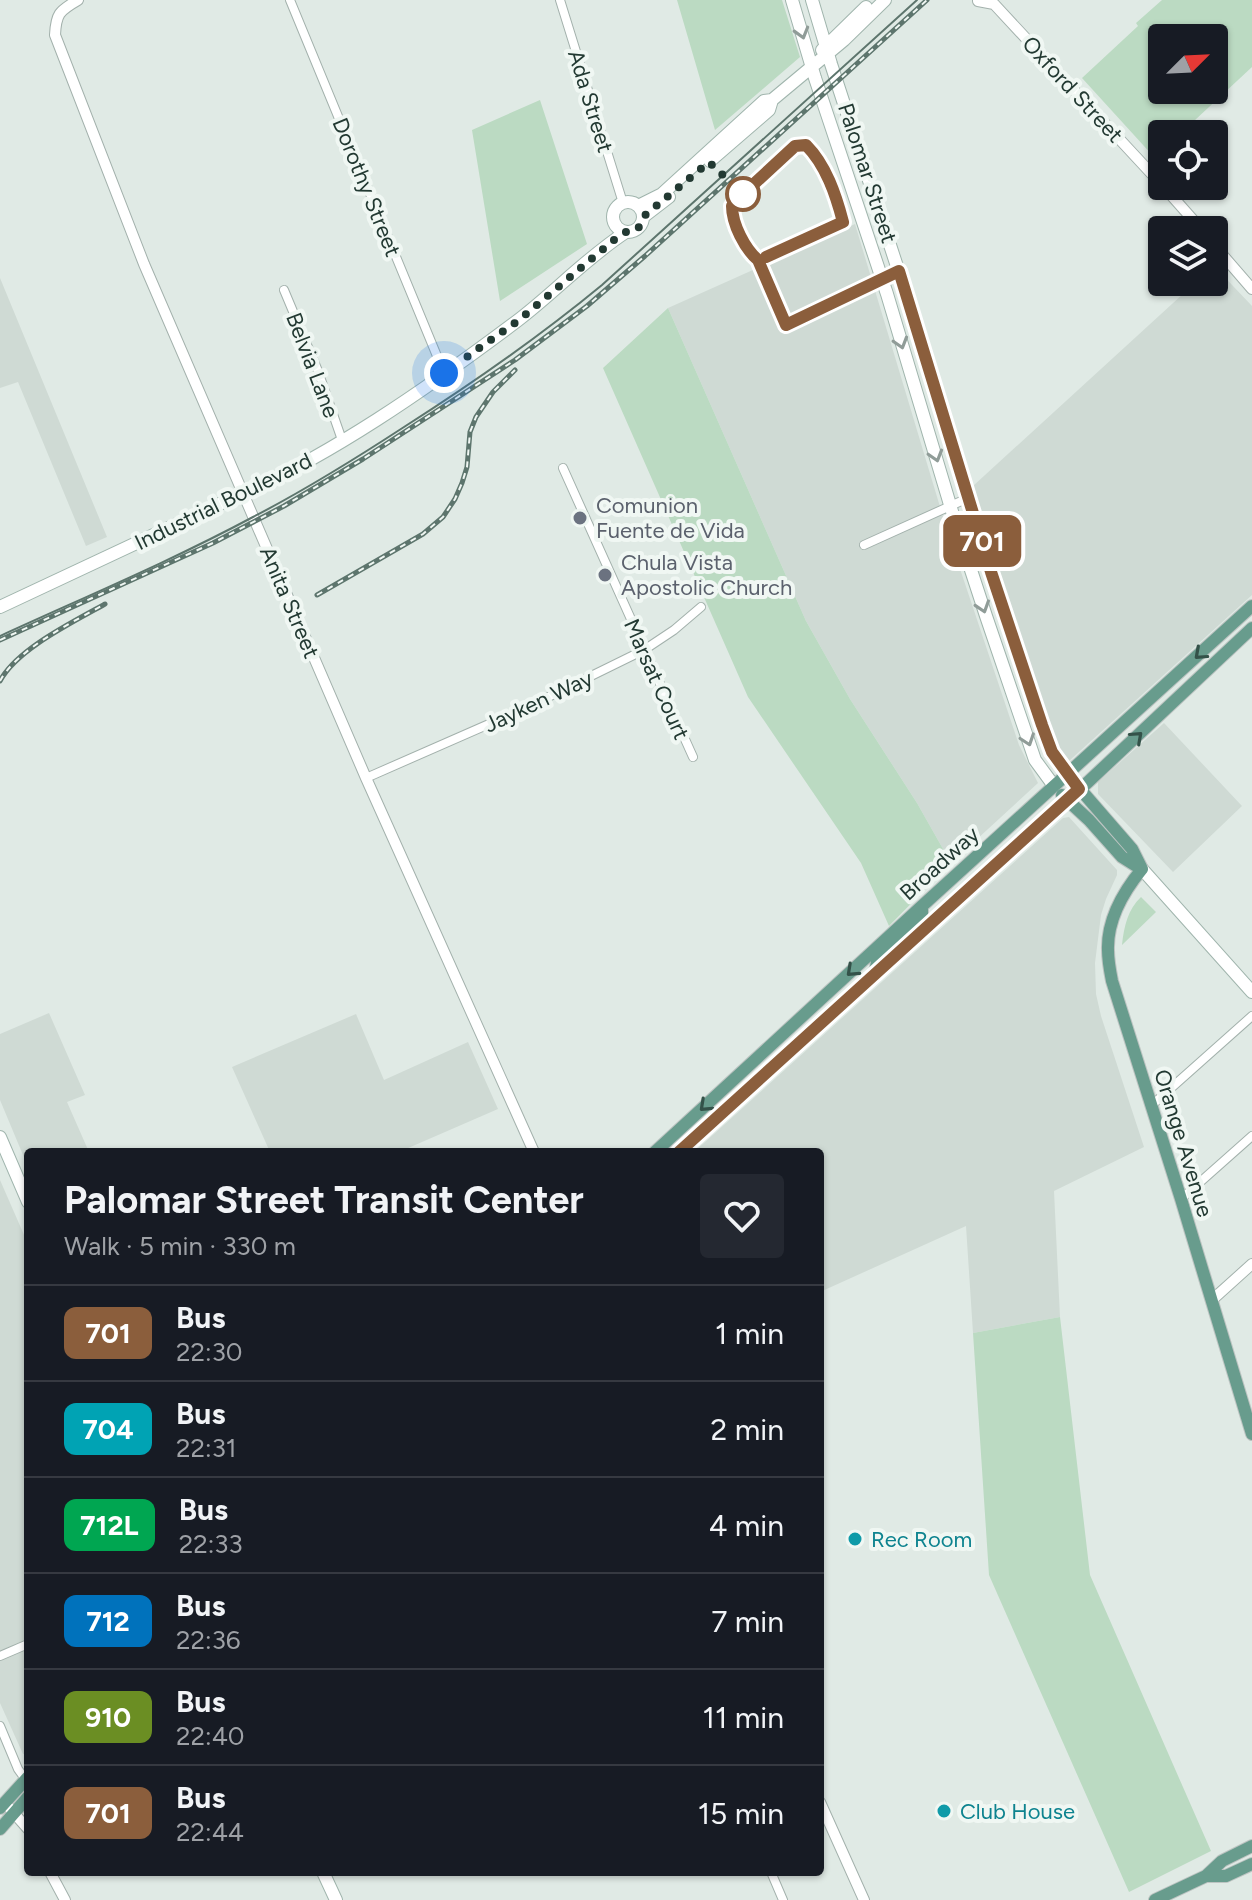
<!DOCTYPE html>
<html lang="en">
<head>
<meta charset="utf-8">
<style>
  :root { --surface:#171b24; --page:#242831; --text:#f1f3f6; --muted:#9ea1a6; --line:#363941 }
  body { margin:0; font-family:Figtree,sans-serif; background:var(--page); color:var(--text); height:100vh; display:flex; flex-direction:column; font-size:30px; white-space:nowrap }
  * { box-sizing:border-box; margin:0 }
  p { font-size:26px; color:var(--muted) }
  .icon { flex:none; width:44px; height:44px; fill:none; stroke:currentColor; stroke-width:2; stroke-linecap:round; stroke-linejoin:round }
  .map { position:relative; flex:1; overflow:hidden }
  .sheet { position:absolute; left:24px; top:1148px; width:800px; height:728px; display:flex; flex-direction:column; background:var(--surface); border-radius:8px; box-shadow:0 2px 6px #0004 }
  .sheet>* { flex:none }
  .badge { padding:0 16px; border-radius:12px; font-size:28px; line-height:52px }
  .needle { width:52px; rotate:66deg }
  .tools { position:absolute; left:1148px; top:24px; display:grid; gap:16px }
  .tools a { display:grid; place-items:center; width:80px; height:80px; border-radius:8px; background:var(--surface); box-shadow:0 2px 6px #0004; font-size:40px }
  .you { position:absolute; width:40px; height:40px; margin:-20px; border:6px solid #fff; border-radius:50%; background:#1a73e8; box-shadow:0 0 0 12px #1a73e833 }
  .map>.badge { position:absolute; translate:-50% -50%; box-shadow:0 0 0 4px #fff }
  .round { display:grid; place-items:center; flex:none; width:84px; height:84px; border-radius:8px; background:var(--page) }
  .head { display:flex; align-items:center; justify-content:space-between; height:136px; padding:0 40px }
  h1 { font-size:38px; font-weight:700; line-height:60px }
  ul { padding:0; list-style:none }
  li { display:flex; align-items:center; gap:24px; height:96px; padding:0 40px; border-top:2px solid var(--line) }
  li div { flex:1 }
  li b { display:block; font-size:30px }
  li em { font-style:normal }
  li .badge { min-width:88px; font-weight:700; text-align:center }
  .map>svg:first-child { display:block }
  .built { fill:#cfdad4 }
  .green { fill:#bbdac2; fill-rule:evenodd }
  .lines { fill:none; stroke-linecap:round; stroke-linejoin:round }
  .minor-casing { stroke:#a3b1ac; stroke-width:10 }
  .tertiary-casing { stroke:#a3b1ac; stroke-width:12 }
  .secondary-casing { stroke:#a0b5ad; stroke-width:14 }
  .primary-casing { stroke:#bdc4c2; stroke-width:14 }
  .minor { stroke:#fff; stroke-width:8 }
  .tertiary { stroke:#fff; stroke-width:10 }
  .secondary { stroke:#fff; stroke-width:12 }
  .primary { stroke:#689c8d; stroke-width:12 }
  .tram { stroke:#5d756d; stroke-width:2 }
  .rail-casing { stroke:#5d756d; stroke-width:5 }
  .rail { stroke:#f0f7f3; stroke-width:2; stroke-dasharray:6; stroke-linecap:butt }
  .oneway { stroke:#909c98 }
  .oneway2 { stroke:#345249 }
  .line-casing { stroke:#fff; stroke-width:18 }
  .line { stroke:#8b5e3c; stroke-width:12 }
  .walk { stroke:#223932; stroke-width:8; stroke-dasharray:0 14.4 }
  .stop-dot { fill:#fff; stroke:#8b5e3c; stroke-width:4 }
  .worship-dot { fill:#6b7280; stroke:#f0f7f3; stroke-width:3 }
  .culture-dot { fill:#0f9aa8; stroke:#f0f7f3; stroke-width:3 }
  .labels { text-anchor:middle; stroke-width:8; stroke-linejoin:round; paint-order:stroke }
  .street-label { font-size:22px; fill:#223932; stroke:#f0f7f3 }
  .worship-label { font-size:22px; fill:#5b616d; stroke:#f0f7f3; text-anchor:start }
  .culture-label { font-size:22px; fill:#0d838f; stroke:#f0f7f3; text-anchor:start }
</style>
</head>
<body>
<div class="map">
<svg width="1252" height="1900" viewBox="0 0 1252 1900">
  <rect width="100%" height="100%" fill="#e0eae5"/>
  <path class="built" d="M 855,224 L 947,530 L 1019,745 L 1038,783 L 951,863 L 917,803 L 850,699 L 806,621 L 668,308 Z
    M 1214,266 L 1252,306 L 1252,595 L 1069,761 L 1058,748 L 1040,701 L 973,486 L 1196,282 L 1214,282 Z
    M 0,278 L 107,537 L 86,546 L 18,382 L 0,388 Z
    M 1164,723 L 1242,806 L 1173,872 L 1098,794 L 1098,782 Z
    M 1069,817 L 1117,870 L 1117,875 L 1106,899 L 1101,915 L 1095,963 L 1096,994 L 1101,1016 L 1144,1147 L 1054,1191 L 1060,1317 L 973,1333 L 966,1226 L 820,1292 L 820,1152 L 694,1152 L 1063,818 Z
    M 49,1013 L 85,1095 L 67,1102 L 89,1152 L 28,1152 L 28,1167 L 0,1100 L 0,1034 Z
    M 356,1014 L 384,1080 L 468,1042 L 498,1109 L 399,1152 L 270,1152 L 232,1067 Z
    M 0,1180 L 28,1244 L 28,1755 L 23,1754 L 0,1703 Z"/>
  <path class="green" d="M 677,0 L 782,0 L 800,57 L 715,130 Z
    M 1162,0 L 1252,0 L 1252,67 L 1180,134 L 1162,134 L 1162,151 L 1154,157 L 1082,78 L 1138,26 L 1136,23 ZM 1214,38 L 1214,90 L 1162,90 L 1162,38 Z
    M 540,100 L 587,244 L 500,301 L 472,130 Z
    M 668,308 L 806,621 L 850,699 L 917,803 L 951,863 L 889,926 L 861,863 L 748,697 L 603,368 Z
    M 1141,897 L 1156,912 L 1122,945 C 1124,926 1128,909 1141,897 Z
    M 1060,1317 L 1090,1575 L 1211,1851 L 1129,1892 L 989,1575 L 973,1333 Z"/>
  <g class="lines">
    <g class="minor-casing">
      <path id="minor" d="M 290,0 L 444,373
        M 560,0 L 623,203
        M 284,290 L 318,371 L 342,440
        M 786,325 L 899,271
        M 563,468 L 693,757
        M 864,545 L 968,498
        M 366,778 L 530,706 L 644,650 L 674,630 L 701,607
        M 1152,1105 L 1252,1016
        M 1181,1199 L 1252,1136
        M 0,1656 L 28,1644
        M 0,1726 L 18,1769 L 28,1783
        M 771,1872 L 783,1900"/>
    </g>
    <g class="tertiary-casing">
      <path id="tertiary" d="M 78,0 C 59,11 56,14 55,35 L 144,264 L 366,778 L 534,1152
        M 978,1 L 994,4 L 1162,185
        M 1163,186 L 1202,230
        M 1214,245 L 1252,289
        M 1212,1300 L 1252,1264
        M 820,1802 L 864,1900
        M 5,1803 L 28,1829
        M 50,1872 L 65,1900"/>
    </g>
    <g class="secondary-casing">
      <path id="secondary" d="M 792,0 L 815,78 L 887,294 L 954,518 L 986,616 L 1035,760 L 1054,786
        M 812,0 L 831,64 L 906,294 L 1003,608 L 1052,752 L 1067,774
        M 822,50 L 866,7
        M 710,161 L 769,110 L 772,100
        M613 217a15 15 0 1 1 30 0a15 15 0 1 1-30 0Z
        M 638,206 L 662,194 L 764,101 L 772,100 L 844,40 L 885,0
        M 643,217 L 669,197
        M 0,607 L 226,501 C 327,459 429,387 517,321 C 554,293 586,258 626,232
        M 1142,869 L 1252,992
        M 0,1137 L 28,1202
        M 323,1872 L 336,1900"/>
    </g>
    <g class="primary-casing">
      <path id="primary" d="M 1067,774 L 1132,849 L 1142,869
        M 1062,795 L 1089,820 L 1122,857 L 1141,869
        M 1142,869 C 1123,892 1107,919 1108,950 C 1108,960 1110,971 1112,981 L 1181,1199 L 1252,1434
        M 907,946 L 903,939 L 922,917 L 922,909
        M 875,972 L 877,962 L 893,946 L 893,940 L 890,936
        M 655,1152 L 922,906 L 1252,606
        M 679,1152 L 1088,782 L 1252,628
        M 0,1808 L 28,1777
        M 0,1829 L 28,1797
        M 1206,1876 L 1226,1876 L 1252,1864
        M 1155,1900 L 1206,1876 L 1222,1861 L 1252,1846"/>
    </g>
    <use href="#minor" class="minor"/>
    <use href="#tertiary" class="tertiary"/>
    <use href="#secondary" class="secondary"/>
    <use href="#primary" class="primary"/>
    <path class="tram" d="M 0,636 C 85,597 171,561 253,517 C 305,490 355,459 404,427 C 473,383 539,337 602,285 L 917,0"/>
    <g class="rail-casing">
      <path id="rail" d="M 317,595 L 423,534 L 443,517 L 455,499 L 462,483 L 467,467 L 470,432 L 476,417 L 493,392 L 515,370
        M 0,640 L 213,543 L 284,506 L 363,459 L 515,360 L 587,306 L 645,256 L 927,0
        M 0,681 C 17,649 73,622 105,604"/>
    </g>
    <use href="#rail" class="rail"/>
  </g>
  <defs><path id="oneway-chevron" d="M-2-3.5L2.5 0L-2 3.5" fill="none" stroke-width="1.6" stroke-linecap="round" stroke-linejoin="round" transform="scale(2)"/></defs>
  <g class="oneway">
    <use href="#oneway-chevron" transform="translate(802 33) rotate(74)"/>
    <use href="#oneway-chevron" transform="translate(901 343) rotate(73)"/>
    <use href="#oneway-chevron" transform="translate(936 456) rotate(73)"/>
    <use href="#oneway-chevron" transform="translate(983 607) rotate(72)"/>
    <use href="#oneway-chevron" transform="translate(1028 740) rotate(71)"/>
  </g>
  <g class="oneway2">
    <use href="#oneway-chevron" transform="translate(1200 654) rotate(138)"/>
    <use href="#oneway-chevron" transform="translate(1137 737) rotate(-42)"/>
    <use href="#oneway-chevron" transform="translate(852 971) rotate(137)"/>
    <use href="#oneway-chevron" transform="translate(705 1106) rotate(137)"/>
  </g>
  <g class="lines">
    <g class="line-casing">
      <path id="line" d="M 679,1152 L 1079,789 L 1052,752 L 1042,725 L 991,572 L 899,271 L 786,325 L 758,260 C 745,249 732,224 732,206 L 742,195 L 795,146 L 806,145 C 826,165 836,195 843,222 L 766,257"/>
    </g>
    <use href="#line" class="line"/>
    <path class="walk" d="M 444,373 L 519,320 L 614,240 L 626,232 L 638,229 L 643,217 L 709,162 L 743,194"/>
  </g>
  <circle class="stop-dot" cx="743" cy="194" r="16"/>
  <g class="worship-dot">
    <circle cx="580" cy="518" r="8"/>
    <circle cx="605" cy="575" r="8"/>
  </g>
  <g class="culture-dot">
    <circle cx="855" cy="1539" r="8"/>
    <circle cx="944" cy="1811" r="8"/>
  </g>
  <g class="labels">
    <g class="street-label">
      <text transform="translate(1073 89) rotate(47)" y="8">Oxford Street</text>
      <text transform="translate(591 101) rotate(73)" y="8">Ada Street</text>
      <text transform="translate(868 173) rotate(72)" y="8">Palomar Street</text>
      <text transform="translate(367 187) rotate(68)" y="8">Dorothy Street</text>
      <text transform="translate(313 365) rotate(69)" y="8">Belvia Lane</text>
      <text transform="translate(223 501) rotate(-26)" y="8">Industrial Boulevard</text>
      <text transform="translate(290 602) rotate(67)" y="8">Anita Street</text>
      <text transform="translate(657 679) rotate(66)" y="8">Marsat Court</text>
      <text transform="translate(538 701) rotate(-25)" y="8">Jayken Way</text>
      <text transform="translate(939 863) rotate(-42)" y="8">Broadway</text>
      <text transform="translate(1184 1143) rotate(73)" y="8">Orange Avenue</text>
    </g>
    <g class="worship-label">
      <text x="596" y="513">Comunion<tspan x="596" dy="25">Fuente de Vida</tspan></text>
      <text x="621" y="570">Chula Vista<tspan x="621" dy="25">Apostolic Church</tspan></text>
    </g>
    <g class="culture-label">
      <text x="871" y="1547">Rec Room</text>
      <text x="960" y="1819">Club House</text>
    </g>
  </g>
</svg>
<div class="tools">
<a><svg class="needle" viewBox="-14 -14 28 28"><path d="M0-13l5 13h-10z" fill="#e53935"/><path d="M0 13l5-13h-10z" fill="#9ea1a6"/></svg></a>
<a><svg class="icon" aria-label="locate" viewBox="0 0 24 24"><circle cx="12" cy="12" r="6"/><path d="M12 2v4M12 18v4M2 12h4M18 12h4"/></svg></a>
<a><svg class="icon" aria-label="layers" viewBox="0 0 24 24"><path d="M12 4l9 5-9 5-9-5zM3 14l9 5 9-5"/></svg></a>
</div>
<div class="you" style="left:444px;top:373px"></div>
<b class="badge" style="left:982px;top:541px;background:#8b5e3c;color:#fff">701</b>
<section class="sheet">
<div class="head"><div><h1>Palomar Street Transit Center</h1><p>Walk · 5 min · 330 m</p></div><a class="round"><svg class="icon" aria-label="heart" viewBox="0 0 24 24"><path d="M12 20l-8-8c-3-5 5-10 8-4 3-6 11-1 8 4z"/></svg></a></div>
<ul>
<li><span class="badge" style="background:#8b5e3c;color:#fff">701</span><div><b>Bus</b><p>22:30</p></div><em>1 min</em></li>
<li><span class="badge" style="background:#00a3b4;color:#fff">704</span><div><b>Bus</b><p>22:31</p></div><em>2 min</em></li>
<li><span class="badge" style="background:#00a651;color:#fff">712L</span><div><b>Bus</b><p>22:33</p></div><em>4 min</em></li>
<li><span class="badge" style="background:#0072bc;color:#fff">712</span><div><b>Bus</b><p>22:36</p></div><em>7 min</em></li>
<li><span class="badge" style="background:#6b8e23;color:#fff">910</span><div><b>Bus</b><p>22:40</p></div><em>11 min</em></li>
<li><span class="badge" style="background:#8b5e3c;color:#fff">701</span><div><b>Bus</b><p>22:44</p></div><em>15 min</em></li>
</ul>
</section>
</div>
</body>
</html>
